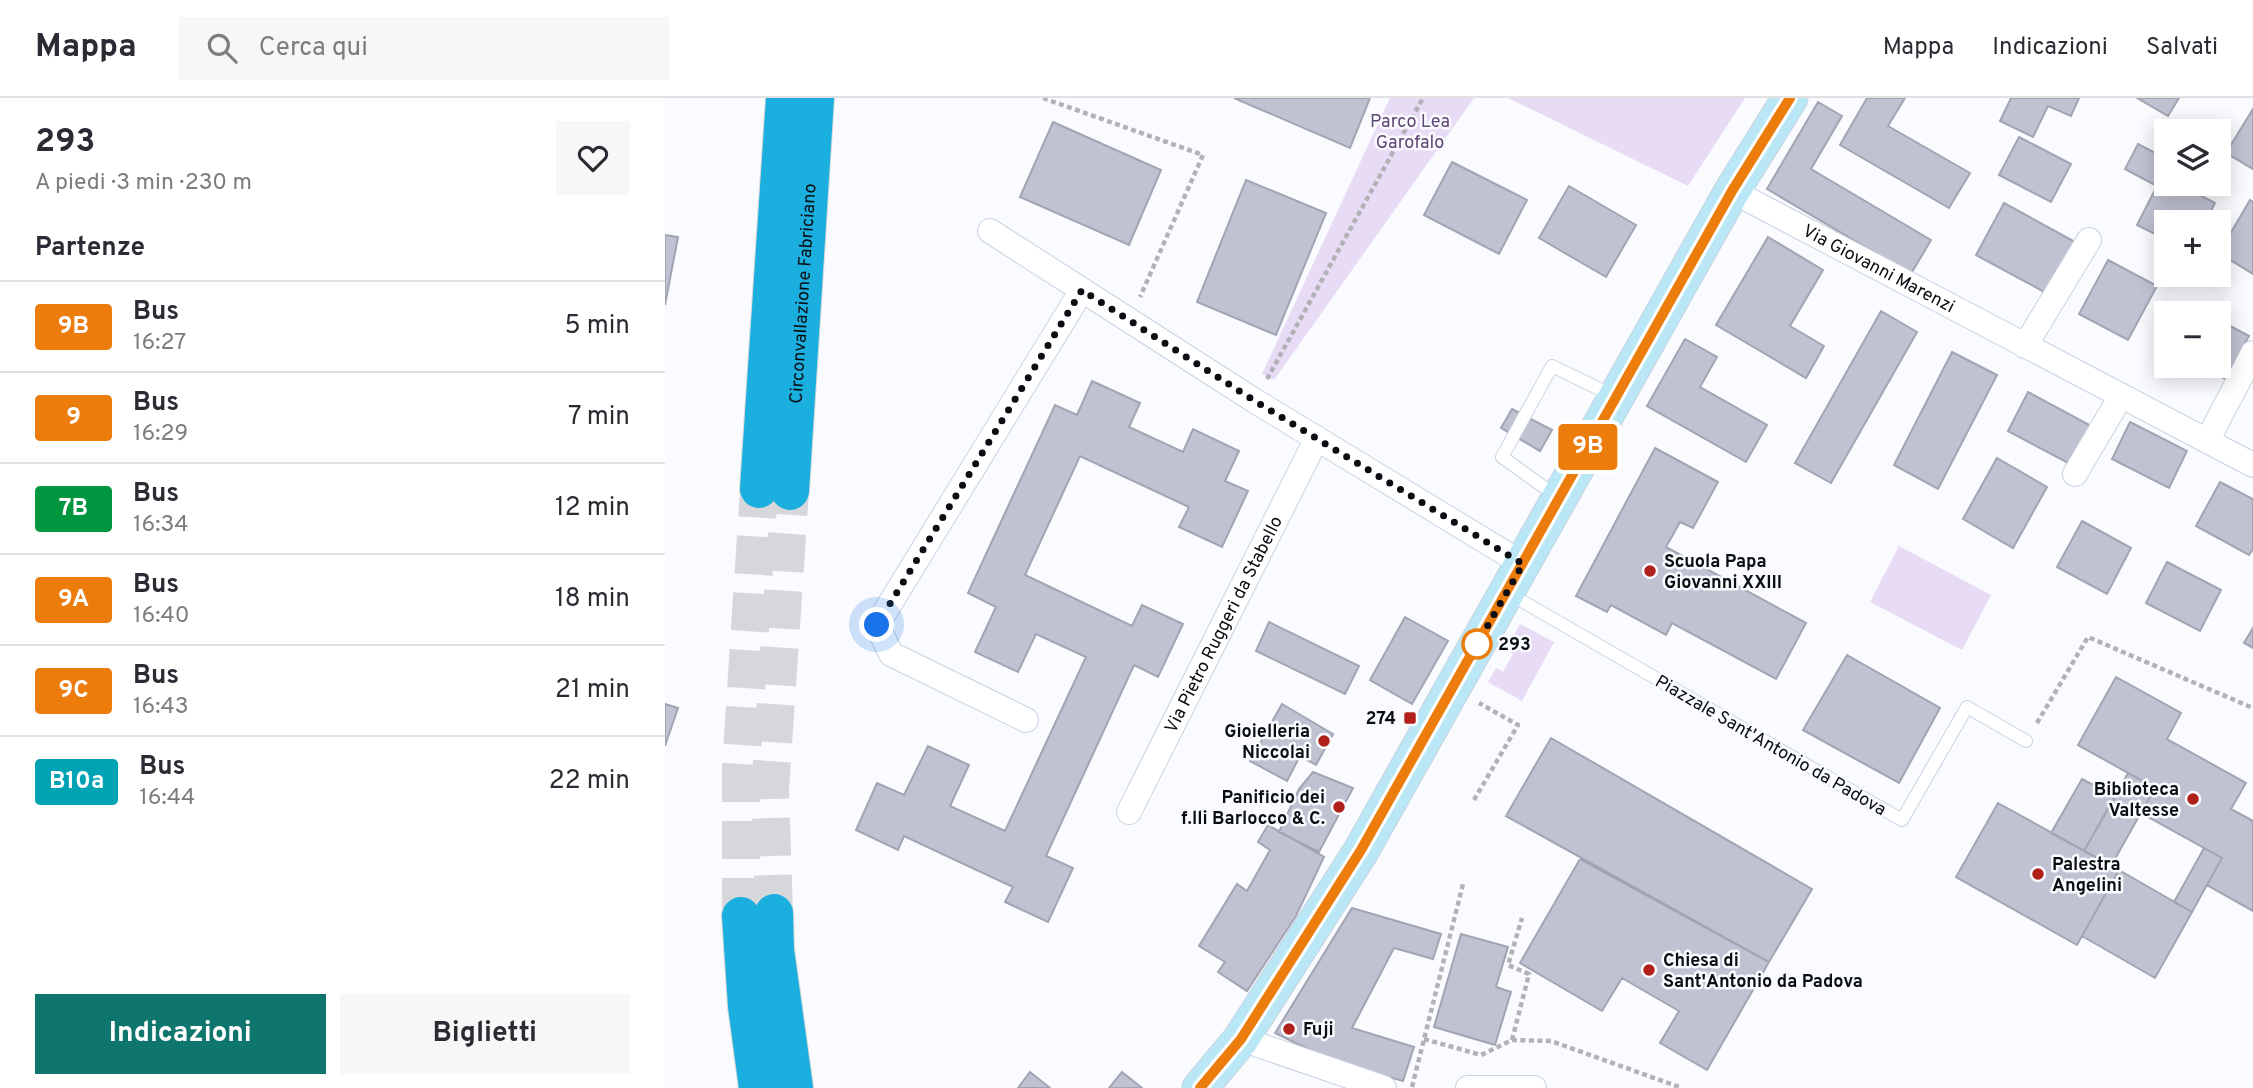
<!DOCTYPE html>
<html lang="it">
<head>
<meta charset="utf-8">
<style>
  :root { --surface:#fff; --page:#f7f7f7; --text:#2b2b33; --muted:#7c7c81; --line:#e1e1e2; --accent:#0f766e }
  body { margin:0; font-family:Overpass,sans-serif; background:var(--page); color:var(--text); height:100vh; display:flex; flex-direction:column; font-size:26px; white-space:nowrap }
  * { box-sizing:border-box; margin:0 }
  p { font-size:23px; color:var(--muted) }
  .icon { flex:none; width:38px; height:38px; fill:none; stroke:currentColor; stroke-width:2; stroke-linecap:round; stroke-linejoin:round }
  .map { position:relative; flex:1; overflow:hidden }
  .sheet { display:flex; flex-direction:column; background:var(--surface); width:665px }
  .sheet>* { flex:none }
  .badge { padding:0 14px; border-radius:5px; font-size:24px; line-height:46px }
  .fabs { position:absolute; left:1489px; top:21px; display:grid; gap:14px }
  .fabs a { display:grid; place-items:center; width:77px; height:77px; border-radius:0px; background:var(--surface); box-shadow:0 4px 18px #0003; font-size:35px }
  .you { position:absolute; width:35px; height:35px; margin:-18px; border:5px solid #fff; border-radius:50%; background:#1a73e8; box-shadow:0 0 0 10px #1a73e833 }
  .map>.badge { position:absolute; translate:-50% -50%; box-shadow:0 0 0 4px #fff }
  h2 { padding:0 35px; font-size:26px; line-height:63px }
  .round { display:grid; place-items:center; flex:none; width:74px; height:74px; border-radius:0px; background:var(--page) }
  .headline { display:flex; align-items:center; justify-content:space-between; height:119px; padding:0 35px }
  h1 { font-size:33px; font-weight:700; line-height:52px }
  .button { display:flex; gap:14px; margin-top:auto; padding:14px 35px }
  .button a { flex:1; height:80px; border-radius:0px; background:var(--accent); color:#fff; font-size:28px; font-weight:700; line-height:80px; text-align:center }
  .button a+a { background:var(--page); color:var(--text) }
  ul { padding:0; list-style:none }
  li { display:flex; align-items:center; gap:21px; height:91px; padding:0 35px; border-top:2px solid var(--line) }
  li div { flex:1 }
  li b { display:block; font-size:26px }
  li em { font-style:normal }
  li .badge { min-width:77px; font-weight:700; text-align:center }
  header { display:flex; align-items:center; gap:42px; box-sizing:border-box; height:98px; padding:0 35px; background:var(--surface); border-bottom:2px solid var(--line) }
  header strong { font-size:33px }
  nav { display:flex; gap:38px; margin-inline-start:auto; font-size:24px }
  .search { width:490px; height:63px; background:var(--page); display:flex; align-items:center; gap:18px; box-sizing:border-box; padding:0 24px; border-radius:0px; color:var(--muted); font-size:26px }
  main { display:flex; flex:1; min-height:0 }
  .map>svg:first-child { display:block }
  .green { fill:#e8dbf6 }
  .building { fill:#c0c2d2; stroke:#a2a4b3; stroke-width:2 }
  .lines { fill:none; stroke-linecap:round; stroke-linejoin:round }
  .highway-tunnel { stroke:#d5d7db; stroke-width:38; stroke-dasharray:38 19; stroke-linecap:butt }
  .lane-casing { stroke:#c8d3e0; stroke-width:14 }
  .street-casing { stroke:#c8d3e0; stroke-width:26 }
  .secondary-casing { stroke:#c8d3e0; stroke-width:37 }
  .highway-casing { stroke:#d8d8d9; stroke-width:40 }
  .path { stroke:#b0b2b6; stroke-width:4.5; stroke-dasharray:5 3.5; stroke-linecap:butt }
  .lane { stroke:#fff; stroke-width:12 }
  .street { stroke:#fff; stroke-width:24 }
  .secondary { stroke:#bae7f5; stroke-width:35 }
  .highway { stroke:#1aafdf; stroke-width:38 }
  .line-casing { stroke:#fff; stroke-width:16 }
  .line { stroke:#ec7c0c; stroke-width:10 }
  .walk { stroke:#0a0d12; stroke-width:7; stroke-dasharray:0 12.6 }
  .poi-dot { fill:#b1211b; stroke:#f9fbfe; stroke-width:2.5 }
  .stop-dot { fill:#fff; stroke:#ec7c0c; stroke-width:3.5 }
  .labels { text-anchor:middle; stroke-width:5; stroke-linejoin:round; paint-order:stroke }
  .park-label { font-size:18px; fill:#5f4675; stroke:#f9fbfe }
  .street-label { font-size:18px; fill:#0a0d12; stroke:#f9fbfe }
  .poi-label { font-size:18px; font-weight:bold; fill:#0a0d12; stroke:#f9fbfe; text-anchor:start }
  .stop-label { font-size:18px; font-weight:bold; fill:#0a0d12; stroke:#f9fbfe; text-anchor:start }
</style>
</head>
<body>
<header>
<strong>Mappa</strong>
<div class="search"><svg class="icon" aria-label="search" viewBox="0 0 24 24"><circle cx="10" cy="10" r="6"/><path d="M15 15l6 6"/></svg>Cerca qui</div>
<nav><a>Mappa</a><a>Indicazioni</a><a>Salvati</a></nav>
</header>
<main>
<section class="sheet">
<div class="headline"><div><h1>293</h1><p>A piedi · 3 min · 230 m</p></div><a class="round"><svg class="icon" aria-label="heart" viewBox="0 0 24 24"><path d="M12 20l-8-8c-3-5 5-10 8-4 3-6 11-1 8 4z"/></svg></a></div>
<h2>Partenze</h2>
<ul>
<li><span class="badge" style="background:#ec7c0c;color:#fff">9B</span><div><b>Bus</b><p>16:27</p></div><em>5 min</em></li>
<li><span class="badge" style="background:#ec7c0c;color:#fff">9</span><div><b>Bus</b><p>16:29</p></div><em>7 min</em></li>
<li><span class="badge" style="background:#00963f;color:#fff">7B</span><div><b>Bus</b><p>16:34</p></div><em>12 min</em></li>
<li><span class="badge" style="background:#ec7c0c;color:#fff">9A</span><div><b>Bus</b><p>16:40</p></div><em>18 min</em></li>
<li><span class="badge" style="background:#ec7c0c;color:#fff">9C</span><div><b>Bus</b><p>16:43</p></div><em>21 min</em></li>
<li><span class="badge" style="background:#00a3b4;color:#fff">B10a</span><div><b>Bus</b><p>16:44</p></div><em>22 min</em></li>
</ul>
<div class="button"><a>Indicazioni</a><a>Biglietti</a></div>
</section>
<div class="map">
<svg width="1588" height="990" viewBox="0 0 1588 990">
  <rect width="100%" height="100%" fill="#f9fbfe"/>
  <path class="green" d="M 725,0 L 809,0 L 609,282 L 597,276 Z
    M 843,0 L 1080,0 L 1023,88 Z
    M 1234,448 L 1326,497 L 1297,552 L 1205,504 Z
    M 855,526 L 889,544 L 857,603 L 823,584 L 831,570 L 838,574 L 848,556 L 841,552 Z"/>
  <path class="building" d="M 569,0 L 705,0 L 685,50 Z
    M 1202,0 L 1240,0 L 1223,28 L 1305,75 L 1284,110 L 1175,47 Z
    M 1346,0 L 1414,0 L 1406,18 L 1383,8 L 1368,39 L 1335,23 Z
    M 1472,0 L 1514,0 L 1503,18 Z
    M 1153,4 L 1177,18 L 1146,71 L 1266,142 L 1246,176 L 1102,91 Z
    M 1588,11 L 1588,71 L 1561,55 Z
    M 388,24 L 496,72 L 464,147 L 355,99 Z
    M 1354,39 L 1406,66 L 1386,104 L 1334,77 Z
    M 1473,46 L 1502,61 L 1502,86 L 1513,86 L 1550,105 L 1540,124 L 1502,124 L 1502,142 L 1472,127 L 1492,88 L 1460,71 Z
    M 787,64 L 862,102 L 834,156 L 759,117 Z
    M 581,82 L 661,115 L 611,237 L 532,204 Z
    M 904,88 L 971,127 L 941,179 L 874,140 Z
    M 1585,102 L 1588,104 L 1588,176 L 1554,155 Z
    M 1339,105 L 1410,144 L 1381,195 L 1311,157 Z
    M 0,137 L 13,139 L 0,207 Z
    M 1103,139 L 1158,172 L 1125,228 L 1159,248 L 1141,280 L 1051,227 Z
    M 1443,162 L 1492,188 L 1463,242 L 1414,216 Z
    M 1524,205 L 1542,215 L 1519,215 Z
    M 1216,213 L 1252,234 L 1166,385 L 1130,365 Z
    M 1554,222 L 1584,238 L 1560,281 L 1537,268 L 1554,268 Z
    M 1020,241 L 1052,259 L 1035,289 L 1102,327 L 1081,364 L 982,308 Z
    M 1287,254 L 1332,277 L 1273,391 L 1229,367 Z
    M 427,283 L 475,305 L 464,329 L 518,354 L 528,331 L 574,353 L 560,383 L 583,393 L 557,449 L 514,429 L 524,409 L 415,358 L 360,477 L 467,528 L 477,507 L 518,526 L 493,579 L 469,567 L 381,758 L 408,770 L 383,824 L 340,804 L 348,789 L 239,738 L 233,752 L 191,732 L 212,685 L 239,697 L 263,648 L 304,667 L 285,708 L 340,733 L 421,559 L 371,536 L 353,574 L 310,554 L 331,509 L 303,495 L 390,307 L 412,317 Z
    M 1363,294 L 1426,328 L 1405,366 L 1343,333 Z
    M 847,311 L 887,332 L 875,353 L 836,330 Z
    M 1465,324 L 1522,353 L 1504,390 L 1447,361 Z
    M 990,350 L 1053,384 L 1028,430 L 1015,424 L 1001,449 L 1141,525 L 1111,581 L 1007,525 L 1001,537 L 946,507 L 942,514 L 911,498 Z
    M 1332,360 L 1382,389 L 1348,450 L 1298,421 Z
    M 1555,384 L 1588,401 L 1588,451 L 1584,457 L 1531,428 Z
    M 1417,423 L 1466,450 L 1442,496 L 1392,469 Z
    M 1502,464 L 1556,492 L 1535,533 L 1481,505 Z
    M 740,519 L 783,543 L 747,606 L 705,582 Z
    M 604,524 L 694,568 L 680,596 L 591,553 Z
    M 1588,530 L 1588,550 L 1579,545 Z
    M 1182,557 L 1275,610 L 1234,685 L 1138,632 Z
    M 1451,579 L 1516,615 L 1502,641 L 1581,685 L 1566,711 L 1588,723 L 1588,813 L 1542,787 L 1557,760 L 1476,715 L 1490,690 L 1413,647 Z
    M 0,606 L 13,610 L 0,648 Z
    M 617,606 L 668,636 L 651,667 L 635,658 L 622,683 L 585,663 Z
    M 886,640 L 1147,791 L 1104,864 L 841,718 Z
    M 648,674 L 688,690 L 654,754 L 614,734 L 634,691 Z
    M 1463,675 L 1490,690 L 1446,768 L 1419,753 Z
    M 1417,681 L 1450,699 L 1419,753 L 1386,735 Z
    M 1333,705 L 1454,772 L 1412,847 L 1291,779 Z
    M 603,727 L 659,759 L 631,818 L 582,893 L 553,874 L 560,864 L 534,848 L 572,786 L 582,793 L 605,752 L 593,744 Z
    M 1539,750 L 1557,760 L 1527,814 L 1509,804 Z
    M 915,761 L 1104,864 L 1042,972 L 995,945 L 1014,913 L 957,880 L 937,913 L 855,865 Z
    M 1454,772 L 1527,814 L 1490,880 L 1417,838 Z
    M 687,810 L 776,836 L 768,861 L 729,850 L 687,930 L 749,949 L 738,983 L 670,964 L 610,935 Z
    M 796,836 L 843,849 L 831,889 L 846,894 L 830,947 L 769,929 Z
    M 365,974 L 385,990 L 353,990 Z
    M 457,974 L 477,990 L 444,990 Z"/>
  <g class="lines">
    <path class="highway-tunnel" d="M 109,815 L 105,691 L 125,393
      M 76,818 L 76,670 L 94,391"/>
    <g class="lane-casing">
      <path id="lane" d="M 891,398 L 837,359 L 887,268 L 951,299
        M 843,495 L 1237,722 L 1302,609 L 1361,643"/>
    </g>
    <g class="street-casing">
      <g id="street">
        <path id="s1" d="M 1067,93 L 1588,367"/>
        <path d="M 325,133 L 417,192"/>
        <path d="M 1360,248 L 1424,142"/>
        <path d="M 1542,343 L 1588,255"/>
        <path d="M 1410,376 L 1456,298"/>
        <path d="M 361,622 L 226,556 L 212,527 L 417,192 L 590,303 L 858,466"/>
        <path id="s2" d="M 464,714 L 652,340"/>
        <path d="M 576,941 L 719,990"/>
        <path d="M 803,990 L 869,990"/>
      </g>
    </g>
    <g class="secondary-casing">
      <path id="secondary" d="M 535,990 L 576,941 L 696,753 L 1067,93 L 1125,0"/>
    </g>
    <g class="highway-casing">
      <g id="highway">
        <path d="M 94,391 L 120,0"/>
        <path id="s3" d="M 125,393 L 150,0"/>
        <path d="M 109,815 L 110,852 L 129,990"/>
        <path d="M 76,818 L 82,908 L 93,990"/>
      </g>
    </g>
    <path class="path" d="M 378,0 L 538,57 L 475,199
      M 602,281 L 758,0
      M 1372,625 L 1423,539 L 1588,610
      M 809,702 L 853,627 L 814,605
      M 759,941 L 816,957 L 847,942 L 886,943 L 1017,990
      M 847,942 L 864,876 L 843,867 L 857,820
      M 747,989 L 798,786"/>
    <use href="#lane" class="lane"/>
    <use href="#street" class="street"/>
    <use href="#secondary" class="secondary"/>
    <use href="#highway" class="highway"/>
  </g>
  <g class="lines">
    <g class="line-casing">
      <path id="line" d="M 535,990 L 576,941 L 696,752 L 1067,93 L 1125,0"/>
    </g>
    <use href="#line" class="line"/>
    <path class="walk" d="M 212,527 L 417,192 L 590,303 L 858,466 L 812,546"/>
  </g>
  <g class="poi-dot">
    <circle cx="985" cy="473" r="7"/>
    <rect x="738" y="613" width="14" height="14" rx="3.5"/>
    <circle cx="659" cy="643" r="7"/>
    <circle cx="1528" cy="701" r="7"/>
    <circle cx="674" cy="709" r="7"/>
    <circle cx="1373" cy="776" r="7"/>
    <circle cx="984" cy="872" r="7"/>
    <circle cx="624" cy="931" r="7"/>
  </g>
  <circle class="stop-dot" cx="812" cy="546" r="14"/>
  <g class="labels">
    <g class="park-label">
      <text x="745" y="29">Parco Lea<tspan x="745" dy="21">Garofalo</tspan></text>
    </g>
    <g class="street-label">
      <text dy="6" stroke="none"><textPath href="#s1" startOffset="166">Via Giovanni Marenzi</textPath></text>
      <text dy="6" stroke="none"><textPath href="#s3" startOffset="198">Circonvallazione Fabriciano</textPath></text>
      <text dy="6" stroke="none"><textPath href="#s2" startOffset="210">Via Pietro Ruggeri da Stabello</textPath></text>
      <text transform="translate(1106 647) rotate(30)" y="6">Piazzale Sant'Antonio da Padova</text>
    </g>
    <g class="poi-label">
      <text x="999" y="469">Scuola Papa<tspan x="999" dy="21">Giovanni XXIII</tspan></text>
      <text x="731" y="626" text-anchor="end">274</text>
      <text x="645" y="639" text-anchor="end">Gioielleria<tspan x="645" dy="21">Niccolai</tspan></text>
      <text x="1514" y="697" text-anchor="end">Biblioteca<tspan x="1514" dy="21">Valtesse</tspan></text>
      <text x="660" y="705" text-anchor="end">Panificio dei<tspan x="660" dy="21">f.lli Barlocco &amp; C.</tspan></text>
      <text x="1387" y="772">Palestra<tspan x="1387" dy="21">Angelini</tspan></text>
      <text x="998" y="868">Chiesa di<tspan x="998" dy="21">Sant'Antonio da Padova</tspan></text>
      <text x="638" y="937">Fuji</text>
    </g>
    <g class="stop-label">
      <text x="833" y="552">293</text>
    </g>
  </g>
</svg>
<div class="fabs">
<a><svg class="icon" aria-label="layers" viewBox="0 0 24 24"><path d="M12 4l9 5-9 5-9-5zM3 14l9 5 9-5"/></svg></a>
<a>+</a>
<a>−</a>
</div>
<div class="you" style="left:212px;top:527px"></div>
<b class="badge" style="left:923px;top:349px;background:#ec7c0c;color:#fff">9B</b>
</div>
</main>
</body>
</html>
